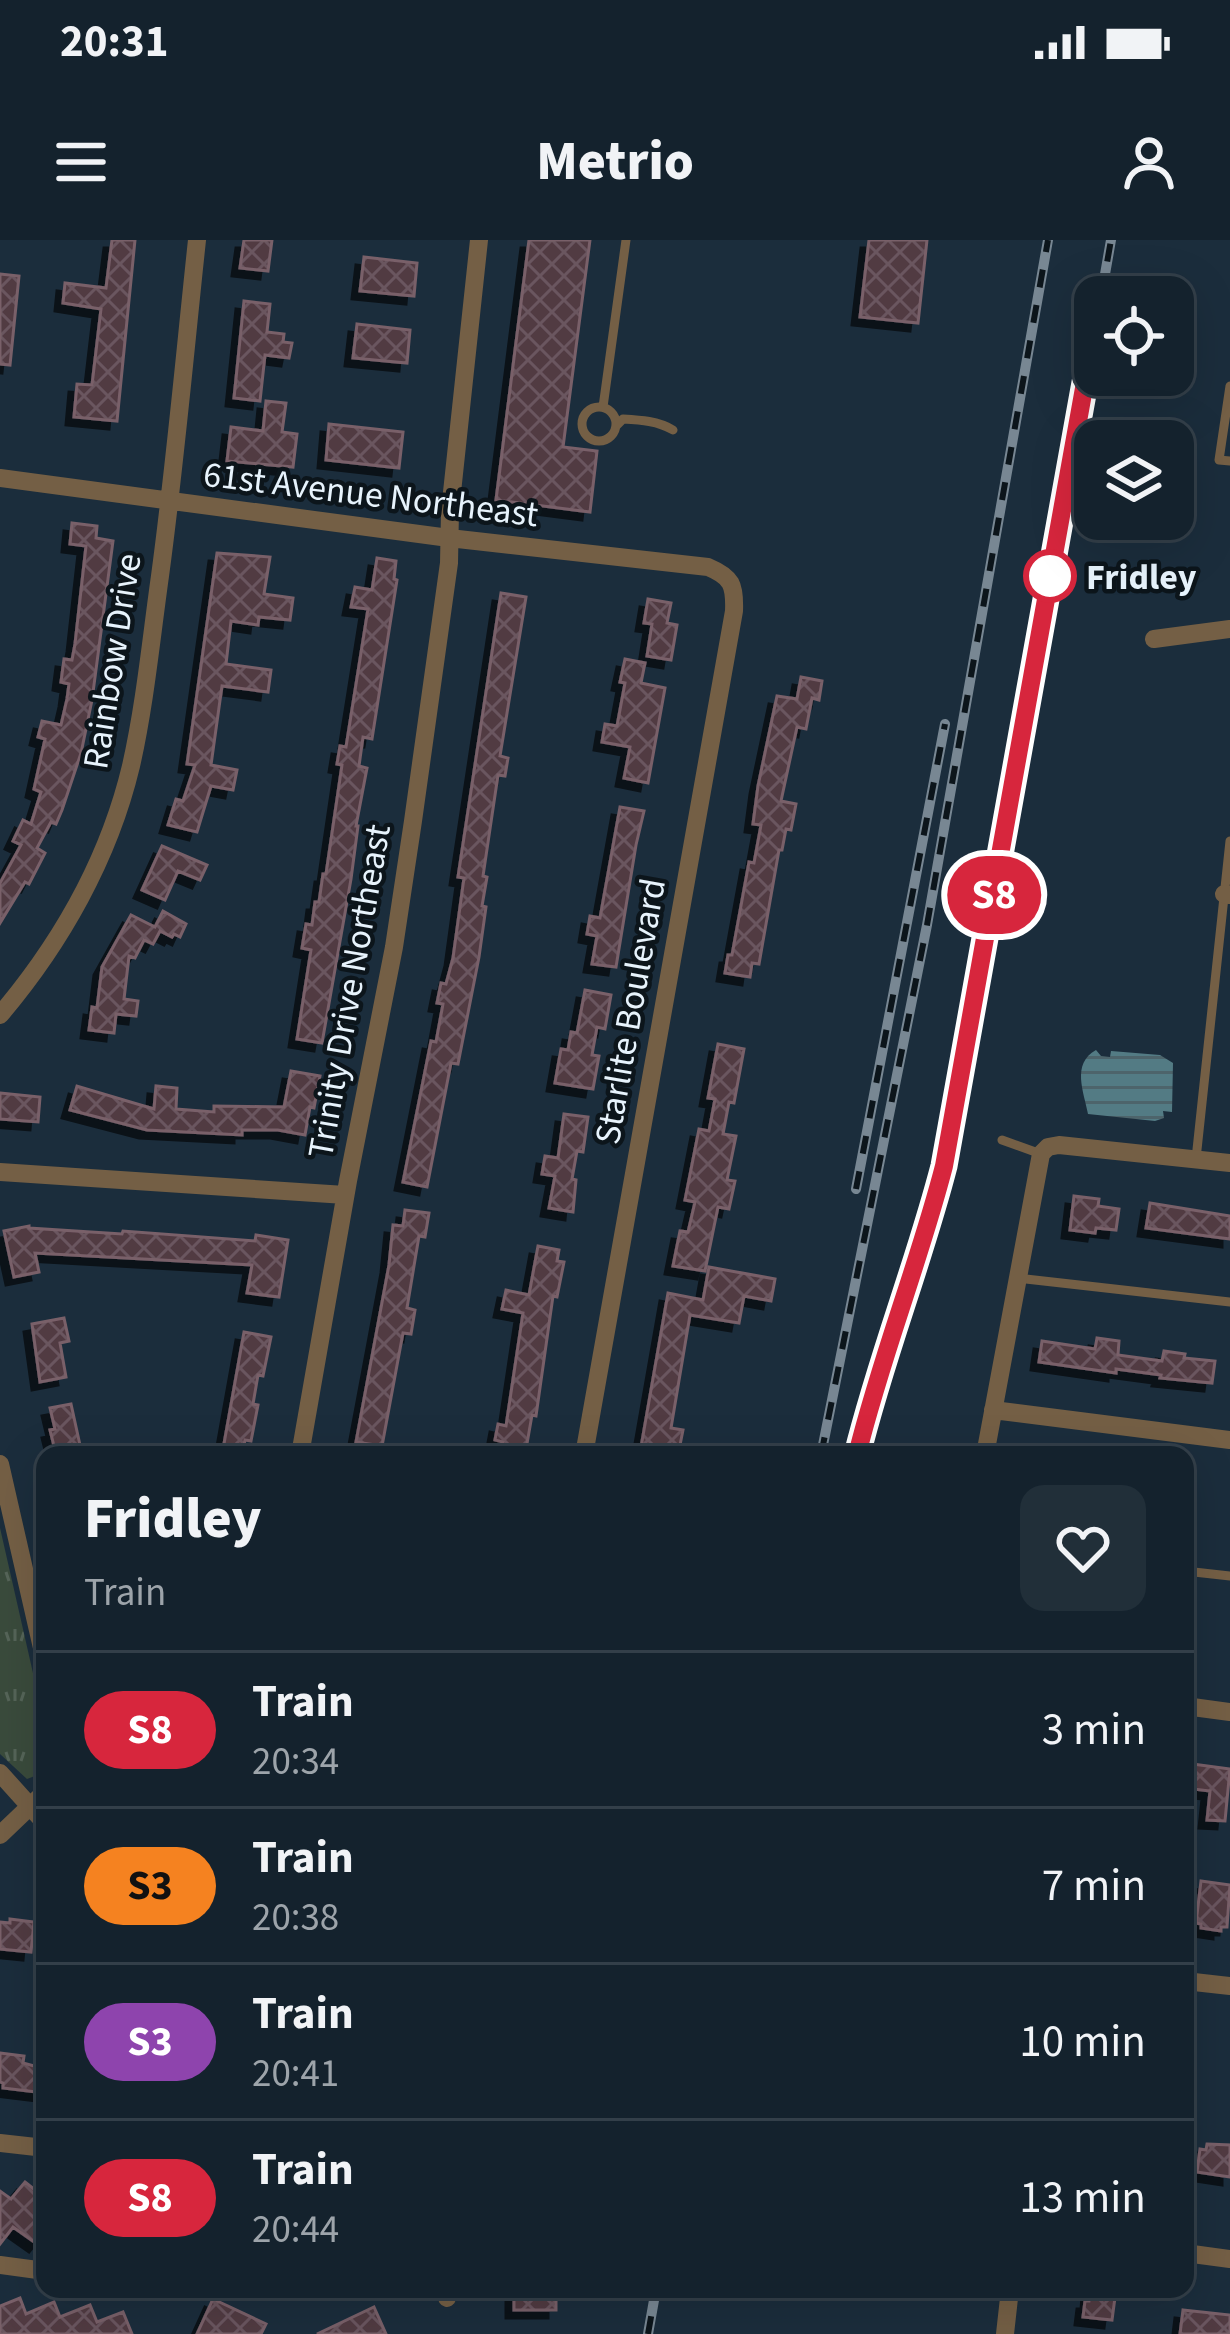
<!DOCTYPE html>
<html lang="en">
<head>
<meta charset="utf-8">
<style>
  :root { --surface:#14222d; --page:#212f39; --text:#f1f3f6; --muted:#9da4aa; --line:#333f49 }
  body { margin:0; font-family:"Source Sans 3",sans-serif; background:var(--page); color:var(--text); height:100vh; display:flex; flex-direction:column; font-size:45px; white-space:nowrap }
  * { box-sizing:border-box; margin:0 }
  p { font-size:39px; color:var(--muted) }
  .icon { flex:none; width:66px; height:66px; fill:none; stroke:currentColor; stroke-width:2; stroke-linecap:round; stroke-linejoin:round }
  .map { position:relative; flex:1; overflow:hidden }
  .panel { position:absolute; left:36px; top:1206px; width:1158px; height:852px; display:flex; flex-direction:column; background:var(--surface); border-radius:24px; box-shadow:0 12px 48px #0002,0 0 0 3px var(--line) }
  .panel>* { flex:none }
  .badge { padding:0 24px; border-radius:39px; font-size:42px; line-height:78px }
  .fabs { position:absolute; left:1074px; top:36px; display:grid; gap:24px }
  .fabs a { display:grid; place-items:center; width:120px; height:120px; border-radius:24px; background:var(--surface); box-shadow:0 12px 48px #0002,0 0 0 3px var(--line); font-size:60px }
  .map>.badge { position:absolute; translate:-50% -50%; box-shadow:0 0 0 6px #fff }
  .round { display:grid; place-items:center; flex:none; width:126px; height:126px; border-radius:24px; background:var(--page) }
  .overview { display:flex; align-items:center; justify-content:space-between; height:204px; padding:0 48px }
  h1 { font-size:57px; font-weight:800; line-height:90px }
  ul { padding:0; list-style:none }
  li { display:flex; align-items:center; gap:36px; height:156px; padding:0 48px; border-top:3px solid var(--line) }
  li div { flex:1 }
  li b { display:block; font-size:45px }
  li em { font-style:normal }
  li .badge { min-width:132px; font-weight:700; text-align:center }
  .status { display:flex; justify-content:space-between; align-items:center; height:84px; padding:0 60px; background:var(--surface); direction:ltr }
  .status svg { height:33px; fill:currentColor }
  header { display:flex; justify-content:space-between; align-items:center; height:156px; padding:0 48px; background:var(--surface); font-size:54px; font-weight:800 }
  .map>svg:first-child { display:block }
  .park { fill:url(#park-tufts) }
  .water { fill:url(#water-rules) }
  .building { fill:url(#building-cross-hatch); stroke:#796069; stroke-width:3; filter:url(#shadow) }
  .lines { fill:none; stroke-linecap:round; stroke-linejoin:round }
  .lane { stroke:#745f45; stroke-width:9 }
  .street { stroke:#745f45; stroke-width:18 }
  .rail-casing { stroke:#788793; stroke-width:10 }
  .rail { stroke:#0c151b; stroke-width:6; stroke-dasharray:18; stroke-linecap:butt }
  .line-casing { stroke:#fff; stroke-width:27 }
  .line { stroke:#d7263d; stroke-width:18 }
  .stop-dot { fill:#fff; stroke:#d7263d; stroke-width:6 }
  .labels { text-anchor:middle; stroke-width:9; stroke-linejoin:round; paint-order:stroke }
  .street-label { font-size:36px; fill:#e7f3fc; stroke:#0c151b }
  .stop-label { font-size:36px; font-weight:bold; fill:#e7f3fc; stroke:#0c151b; text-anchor:start }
</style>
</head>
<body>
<div class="status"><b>20:31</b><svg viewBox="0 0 49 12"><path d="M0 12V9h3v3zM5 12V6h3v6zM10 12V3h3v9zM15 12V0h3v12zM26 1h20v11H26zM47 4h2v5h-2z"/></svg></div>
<header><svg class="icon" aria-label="menu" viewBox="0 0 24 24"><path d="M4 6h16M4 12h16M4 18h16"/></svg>Metrio<svg class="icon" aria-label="person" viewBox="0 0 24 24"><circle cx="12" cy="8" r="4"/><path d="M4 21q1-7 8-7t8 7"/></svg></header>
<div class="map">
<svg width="1230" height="2094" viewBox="0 0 1230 2094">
  <defs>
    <pattern id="park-tufts" width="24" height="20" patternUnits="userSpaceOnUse" patternTransform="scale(3)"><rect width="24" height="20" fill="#3a4b3c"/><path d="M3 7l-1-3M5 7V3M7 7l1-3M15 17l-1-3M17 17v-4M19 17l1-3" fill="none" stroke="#566559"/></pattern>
    <pattern id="water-rules" width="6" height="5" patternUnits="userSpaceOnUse" patternTransform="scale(3)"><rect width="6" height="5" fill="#537b84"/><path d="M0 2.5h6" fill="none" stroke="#4d646b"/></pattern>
    <pattern id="building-cross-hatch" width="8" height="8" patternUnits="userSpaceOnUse" patternTransform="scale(3)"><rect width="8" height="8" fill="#513a43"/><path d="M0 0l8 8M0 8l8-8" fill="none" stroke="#6a575f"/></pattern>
    <filter id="shadow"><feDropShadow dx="-8" dy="8" stdDeviation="0" flood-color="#0009"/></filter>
  </defs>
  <rect width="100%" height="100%" fill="#1b2d3c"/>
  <path class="park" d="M 0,1288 L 45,1486 L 45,1532 L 27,1539 L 0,1514 Z"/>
  <path class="water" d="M 1096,810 L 1101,816 L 1110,817 L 1111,811 L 1160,815 L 1173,823 L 1172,872 L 1163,871 L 1164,878 L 1155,881 L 1088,874 C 1084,852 1071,824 1096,810 Z"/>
  <path class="building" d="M 112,0 L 135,0 L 117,181 L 74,177 L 77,144 L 92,145 L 101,69 L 63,63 L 65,43 L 106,48 Z
    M 244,0 L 272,0 L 268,31 L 240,28 Z
    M 529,0 L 590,0 L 563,207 L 597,211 L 590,272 L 496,260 Z
    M 869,0 L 927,0 L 918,83 L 860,77 Z
    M 364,17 L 417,23 L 414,56 L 360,51 Z
    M 0,34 L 19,36 L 10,125 L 0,124 Z
    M 244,61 L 270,64 L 267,92 L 284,94 L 283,102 L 292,103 L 289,118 L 265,115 L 260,161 L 234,158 Z
    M 357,84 L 410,90 L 407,123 L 353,118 Z
    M 266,161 L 286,163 L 282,192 L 297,194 L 293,227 L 227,221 L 231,187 L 263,191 Z
    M 329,184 L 403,192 L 399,228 L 326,220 Z
    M 72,283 L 97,286 L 96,298 L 113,301 L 92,460 L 81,513 L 62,570 L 56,584 L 51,582 L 37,608 L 45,613 L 29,644 L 25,642 L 0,683 L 0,643 L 21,605 L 13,601 L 23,580 L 31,584 L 41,552 L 34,549 L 45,499 L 38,497 L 42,481 L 61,485 L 67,459 L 69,444 L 61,442 L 64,419 L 72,420 L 75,404 L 86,306 L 70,304 Z
    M 217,313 L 270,317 L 264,354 L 293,358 L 290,380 L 259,377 L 258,385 L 231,381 L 226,424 L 271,430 L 268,452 L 222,446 L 211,525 L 237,530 L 233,550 L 211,546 L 197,592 L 168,585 L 176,559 L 183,561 L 195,525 L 187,524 Z
    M 377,318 L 396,321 L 394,339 L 397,340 L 372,499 L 363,497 L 359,526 L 367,528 L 356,586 L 358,586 L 351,639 L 322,803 L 297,799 L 311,710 L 302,708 L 306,684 L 312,685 L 315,662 L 319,662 L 323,634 L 326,634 L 342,525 L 337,524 L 340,506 L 346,507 L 368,369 L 351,367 L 355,347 L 372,350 Z
    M 501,353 L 526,357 L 500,516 L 508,518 L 505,536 L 498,535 L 483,636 L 487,637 L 482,666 L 486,667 L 479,717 L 458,824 L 451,823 L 427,947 L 403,942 L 431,801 L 436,802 L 443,764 L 437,763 L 441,743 L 446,744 L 453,718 L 464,638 L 458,637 Z
    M 648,359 L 671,363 L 667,383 L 677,385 L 671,420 L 647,416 L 652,384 L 644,383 Z
    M 625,419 L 645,423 L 641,443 L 665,448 L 648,543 L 624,538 L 630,507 L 602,502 L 605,484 L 617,486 L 625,443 L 620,442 Z
    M 801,437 L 822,441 L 819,460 L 812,458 L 806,489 L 797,487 L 781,561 L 796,564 L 791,590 L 786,589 L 782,610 L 779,610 L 759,724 L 752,723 L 750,737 L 725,733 L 728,715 L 732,715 L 749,622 L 754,623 L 761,585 L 753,584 L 758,546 L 777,456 L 797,459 Z
    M 620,567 L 644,571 L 636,605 L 616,727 L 592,724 L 597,696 L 587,694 L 590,676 L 600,678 Z
    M 162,606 L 207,625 L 200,640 L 178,631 L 165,660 L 142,650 Z
    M 163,671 L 186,684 L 180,697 L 174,694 L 172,697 L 160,691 L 153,704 L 144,700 L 135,718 L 129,716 L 124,759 L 138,761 L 136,776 L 116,774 L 114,793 L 89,790 L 92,767 L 97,768 L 102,727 L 131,675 L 155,687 Z
    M 585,750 L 611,755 L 605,789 L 597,787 L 592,815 L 599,816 L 593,849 L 555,843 L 561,809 L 568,810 L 571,792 L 577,793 Z
    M 718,804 L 744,809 L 734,863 L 729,862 L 723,894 L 736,896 L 727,940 L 735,941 L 729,969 L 718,967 L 705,1031 L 673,1026 L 680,991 L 688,992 L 695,962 L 685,960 L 699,889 L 709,891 L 715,859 L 708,858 Z
    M 291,831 L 320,836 L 314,868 L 310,867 L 305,895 L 278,890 L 242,890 L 242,895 L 147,890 L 70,870 L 77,846 L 154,869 L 156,846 L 177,848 L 176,869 L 214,872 L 214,866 L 284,867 Z
    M 0,853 L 40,857 L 38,882 L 0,879 Z
    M 564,874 L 588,877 L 583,912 L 577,911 L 572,939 L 576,940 L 573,972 L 549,968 L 555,936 L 542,934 L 545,916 L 558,918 Z
    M 1074,956 L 1099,959 L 1098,966 L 1119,969 L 1116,990 L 1096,988 L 1095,993 L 1070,990 Z
    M 1150,963 L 1230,976 L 1230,999 L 1146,988 Z
    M 405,970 L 429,973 L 425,997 L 419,996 L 407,1068 L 415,1070 L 411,1094 L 403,1093 L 382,1206 L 356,1202 L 389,1025 L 393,985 L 403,986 Z
    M 29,986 L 29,988 L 122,994 L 123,991 L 255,1001 L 256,995 L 288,1000 L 279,1057 L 247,1053 L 252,1025 L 35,1013 L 39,1032 L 14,1037 L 4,991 Z
    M 538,1006 L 559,1010 L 557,1021 L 564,1022 L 557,1057 L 553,1056 L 536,1176 L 532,1175 L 525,1215 L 501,1215 L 503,1202 L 495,1200 L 498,1184 L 506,1186 L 523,1073 L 502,1069 L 506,1050 L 529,1055 Z
    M 709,1027 L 775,1039 L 771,1061 L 744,1056 L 739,1083 L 690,1075 L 671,1188 L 683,1190 L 678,1215 L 655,1215 L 656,1210 L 641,1207 L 668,1053 L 703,1060 Z
    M 64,1078 L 69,1101 L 60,1103 L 66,1137 L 40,1142 L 32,1084 Z
    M 244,1092 L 271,1097 L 263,1136 L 258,1135 L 253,1164 L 258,1165 L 251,1201 L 245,1200 L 242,1215 L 222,1215 Z
    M 1097,1098 L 1119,1101 L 1118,1115 L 1162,1121 L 1164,1111 L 1185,1114 L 1184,1118 L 1215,1121 L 1212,1143 L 1160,1138 L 1161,1135 L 1116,1129 L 1116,1133 L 1039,1122 L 1042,1101 L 1095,1109 Z
    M 71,1164 L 80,1205 L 55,1210 L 50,1190 L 55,1189 L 50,1168 Z
    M 1185,1523 L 1230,1529 L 1225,1581 L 1207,1580 L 1210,1551 L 1185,1548 Z
    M 1201,1641 L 1230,1645 L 1227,1687 L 1221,1687 L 1221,1691 L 1201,1688 L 1201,1684 L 1196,1683 Z
    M 10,1679 L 34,1682 L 31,1712 L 0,1709 L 0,1682 L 10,1683 Z
    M 0,1813 L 24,1816 L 23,1823 L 45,1829 L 45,1853 L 3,1848 L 3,1843 L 0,1842 Z
    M 1207,1904 L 1230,1905 L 1230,1937 L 1197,1932 L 1200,1909 L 1206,1910 Z
    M 25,1942 L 45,1958 L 45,1994 L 37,2004 L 13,1987 L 0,2004 L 0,1951 L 11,1959 Z
    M 514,2049 L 556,2049 L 556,2070 L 514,2070 Z
    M 1090,2049 L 1116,2050 L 1112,2080 L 1083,2077 L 1085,2061 L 1089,2061 Z
    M 20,2058 L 26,2074 L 54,2062 L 60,2077 L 90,2065 L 97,2082 L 123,2072 L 132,2094 L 0,2094 L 0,2066 Z
    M 213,2059 L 266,2084 L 261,2094 L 197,2094 Z
    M 374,2067 L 386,2094 L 317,2094 Z
    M 1183,2070 L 1230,2075 L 1230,2094 L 1180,2094 Z"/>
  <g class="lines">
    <path class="lane" d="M 1230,146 L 1219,220 L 1230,221
      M582 184a17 17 0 1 1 34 0a17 17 0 1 1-34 0Z
      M 603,167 L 626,0
      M 617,185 L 623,179 C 641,180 658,181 673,190
      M 1002,900 L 1041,914
      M 1196,919 L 1230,601
      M 1017,1038 L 1230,1062
      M 1185,1331 L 1230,1336"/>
    <path class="street" d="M 0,238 L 449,298 L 708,327 C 732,337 735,345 734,371 L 584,1215
      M 1154,399 L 1230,389
      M 1224,654 L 1230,655
      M 0,775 C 61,703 109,618 131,526 C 145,464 151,400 160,336 C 175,225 185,112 197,0
      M 0,932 L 345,955
      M 993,1170 L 1230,1200
      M 300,1215 L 348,941 L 394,707 L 413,581 L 449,323 L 450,271 L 479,0
      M 985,1215 L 1041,914 L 1048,907 L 1059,905 L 1230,923
      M 0,1224 L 45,1421
      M 1185,1466 L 1230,1472
      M 0,1533 L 45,1583
      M 0,1595 L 45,1552
      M 1185,1741 L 1230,1746
      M 0,1903 L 45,1908
      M 1185,2013 L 1230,2019
      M 0,2025 L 45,2031
      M 447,2058 L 449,2049
      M 1005,2094 L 1010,2049"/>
    <g class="rail-casing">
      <path id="rail" d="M 1101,57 L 1111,0
        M 856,949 L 945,484
        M 821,1215 L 927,685 L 1048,0
        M 857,1215 C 881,1117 919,1023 944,926 L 1095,87
        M 648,2094 L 656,2049"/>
    </g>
    <use href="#rail" class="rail"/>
  </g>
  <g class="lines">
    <g class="line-casing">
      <path id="line" d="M 857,1215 C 881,1117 919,1023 944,926 L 1095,87"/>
    </g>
    <use href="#line" class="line"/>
  </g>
  <circle class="stop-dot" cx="1050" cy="336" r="24"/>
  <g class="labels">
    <g class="street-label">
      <text transform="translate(371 253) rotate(7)" y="13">61st Avenue Northeast</text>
      <text transform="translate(111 421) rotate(-81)" y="13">Rainbow Drive</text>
      <text transform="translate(348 751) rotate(-80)" y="13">Trinity Drive Northeast</text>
      <text transform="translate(629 771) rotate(-80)" y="13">Starlite Boulevard</text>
    </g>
    <g class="stop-label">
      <text x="1086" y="349">Fridley</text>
    </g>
  </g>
</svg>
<div class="fabs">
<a><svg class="icon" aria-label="locate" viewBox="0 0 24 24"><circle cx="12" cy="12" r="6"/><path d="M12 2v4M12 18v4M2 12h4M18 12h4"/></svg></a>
<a><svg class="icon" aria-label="layers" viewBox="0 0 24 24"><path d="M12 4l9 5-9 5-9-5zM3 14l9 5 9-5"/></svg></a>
</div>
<b class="badge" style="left:994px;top:655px;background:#d7263d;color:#fff">S8</b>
<section class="panel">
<div class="overview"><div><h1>Fridley</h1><p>Train</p></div><a class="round"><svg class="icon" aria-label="heart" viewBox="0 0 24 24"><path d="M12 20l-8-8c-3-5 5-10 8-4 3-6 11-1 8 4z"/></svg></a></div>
<ul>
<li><span class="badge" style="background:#d7263d;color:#fff">S8</span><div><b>Train</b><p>20:34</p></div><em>3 min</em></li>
<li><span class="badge" style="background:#f58220;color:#111">S3</span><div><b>Train</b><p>20:38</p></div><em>7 min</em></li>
<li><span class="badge" style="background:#8e44ad;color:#fff">S3</span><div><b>Train</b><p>20:41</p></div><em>10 min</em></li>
<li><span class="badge" style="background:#d7263d;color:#fff">S8</span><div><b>Train</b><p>20:44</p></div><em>13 min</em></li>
</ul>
</section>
</div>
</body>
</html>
